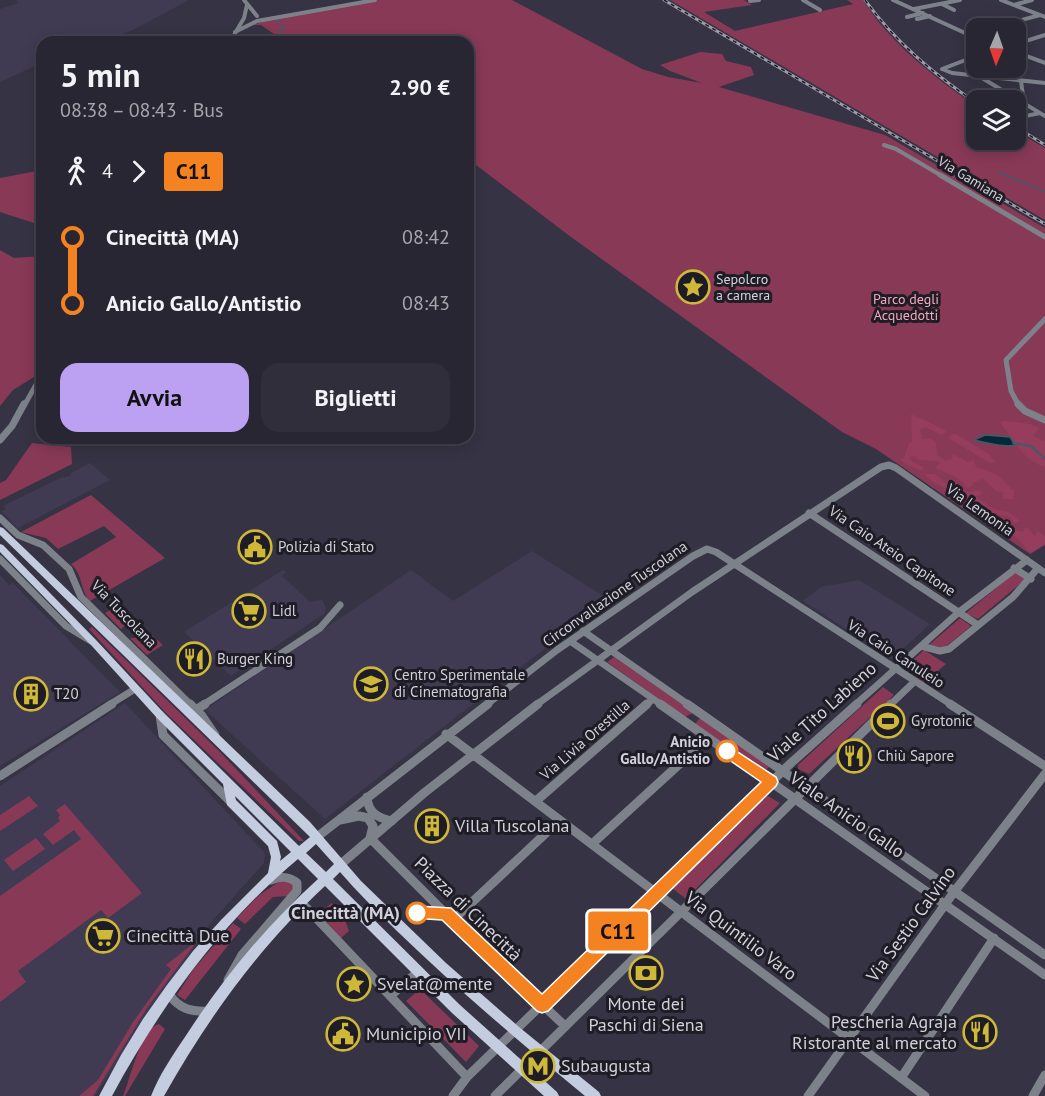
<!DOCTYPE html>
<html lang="it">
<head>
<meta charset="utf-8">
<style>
  :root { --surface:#282633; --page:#302e3b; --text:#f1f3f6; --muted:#a5a5ac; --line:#44434e; --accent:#bca0f2 }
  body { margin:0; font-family:"PT Sans",sans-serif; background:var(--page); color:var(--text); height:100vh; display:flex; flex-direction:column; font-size:22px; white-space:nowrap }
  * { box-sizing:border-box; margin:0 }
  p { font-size:20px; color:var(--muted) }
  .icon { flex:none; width:33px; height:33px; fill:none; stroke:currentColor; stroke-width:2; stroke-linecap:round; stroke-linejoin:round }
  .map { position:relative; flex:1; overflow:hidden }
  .side { position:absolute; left:36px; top:36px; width:438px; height:408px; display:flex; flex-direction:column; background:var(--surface); border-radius:18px; box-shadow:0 3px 15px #0003,0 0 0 2px var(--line) }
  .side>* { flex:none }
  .badge { padding:0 12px; border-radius:4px; font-size:21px; line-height:39px }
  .needle { width:39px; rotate:182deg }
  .controls { position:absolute; left:966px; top:18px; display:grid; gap:12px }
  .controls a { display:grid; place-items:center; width:60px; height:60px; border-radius:12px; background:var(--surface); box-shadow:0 3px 15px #0003,0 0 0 2px var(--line); font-size:30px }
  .map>.badge { position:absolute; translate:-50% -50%; box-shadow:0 0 0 3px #fff }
  .legs { display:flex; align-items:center; gap:9px; height:66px; padding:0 24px; font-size:20px }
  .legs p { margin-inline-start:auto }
  .overview { display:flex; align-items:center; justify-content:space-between; height:102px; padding:0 24px }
  h1 { font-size:33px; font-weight:600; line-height:45px }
  .primary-button { display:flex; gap:12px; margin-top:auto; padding:12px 24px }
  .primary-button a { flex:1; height:69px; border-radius:18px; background:var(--accent); color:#111; font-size:24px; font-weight:600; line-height:69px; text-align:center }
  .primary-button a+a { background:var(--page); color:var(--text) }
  ul { padding:0 24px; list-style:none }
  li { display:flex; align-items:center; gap:21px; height:66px; font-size:22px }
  li i { display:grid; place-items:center; width:9px; height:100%; margin:0 8px; background:currentColor }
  li i::after { content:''; width:15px; height:15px; margin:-8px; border:4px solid; border-radius:50%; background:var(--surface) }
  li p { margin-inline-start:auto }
  li:first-child i { background:linear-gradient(#0000 50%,currentColor 0) }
  li:last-child i { background:linear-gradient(currentColor 50%,#0000 0) }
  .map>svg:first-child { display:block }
  .built { fill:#403b53 }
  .green { fill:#883956 }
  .forest { fill:#963c5d }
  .water { fill:#012938; stroke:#405b69; stroke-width:1.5 }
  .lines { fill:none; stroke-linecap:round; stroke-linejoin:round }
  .stream-far1 { stroke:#405b69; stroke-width:1.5 }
  .stream { stroke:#405b69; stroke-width:2 }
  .minor-far3 { stroke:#7d828a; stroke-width:4 }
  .minor-far2 { stroke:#7d828a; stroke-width:5 }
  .minor-far1 { stroke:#7d828a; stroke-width:7 }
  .minor { stroke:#7d828a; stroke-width:9 }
  .major { fill:#c3cddf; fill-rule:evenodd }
  .rail-casing { stroke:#9e9ca9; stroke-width:3 }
  .rail { stroke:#1e1c24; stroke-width:1.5; stroke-dasharray:4; stroke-linecap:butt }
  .line-1 { fill:#f58220; stroke:#fff; stroke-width:1.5 }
  .stop-1-dot { fill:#fff; stroke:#f58220; stroke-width:3 }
  .labels { text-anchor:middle; stroke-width:6; stroke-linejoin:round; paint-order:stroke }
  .far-street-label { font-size:14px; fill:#d2d0db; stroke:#1e1c24 }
  .far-poi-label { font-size:14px; fill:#d2d0db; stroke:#1e1c24; text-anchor:start }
  .far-park-label { font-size:14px; fill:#f4a8be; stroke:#1e1c24 }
  .street-label { font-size:15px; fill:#d2d0db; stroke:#1e1c24 }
  .poi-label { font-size:15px; fill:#d2d0db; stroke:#1e1c24; text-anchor:start }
  .stop-label { font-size:15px; font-weight:bold; fill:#d2d0db; stroke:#1e1c24; text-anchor:end }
  .near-street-label { font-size:18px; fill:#d2d0db; stroke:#1e1c24 }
  .near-poi-label { font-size:18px; fill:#d2d0db; stroke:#1e1c24; text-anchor:start }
  .near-stop-label { font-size:18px; font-weight:bold; fill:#d2d0db; stroke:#1e1c24; text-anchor:end }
</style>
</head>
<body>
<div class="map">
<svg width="1045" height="1096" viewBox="0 0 1045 1096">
  <rect width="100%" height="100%" fill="#363344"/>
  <path class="built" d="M 16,0 L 189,0 L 133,30 L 103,42 L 42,42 L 42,63 L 0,82 L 0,9 L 18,3 Z
    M 90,463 L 110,480 L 18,528 L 1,511 L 6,509 L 3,506 L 60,478 L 70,476 L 71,473 Z
    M 532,551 L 611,601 L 531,659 L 325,819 L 205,710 L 411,570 L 453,601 Z
    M 283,570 L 286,572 L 282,576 L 310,602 L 322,600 L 326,608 L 324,614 L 231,676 L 184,632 Z
    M 0,575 L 9,585 L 13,583 L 120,692 L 0,766 Z
    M 859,580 L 930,624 L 892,659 L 803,601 L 821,587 Z
    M 125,703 L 263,851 L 265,855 L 264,863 L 212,921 L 95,1096 L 0,1096 L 0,786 Z"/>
  <path class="green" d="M 378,0 L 512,0 L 642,69 L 668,77 L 702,83 L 670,71 L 660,65 L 700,52 L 722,54 L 726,61 L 751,67 L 754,75 L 719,87 L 885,135 L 1045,228 L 1045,545 L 1030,554 L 876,449 L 842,432 L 571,237 L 468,159 L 468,42 L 291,42 L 281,39 L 261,25 L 252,25 L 275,18 Z
    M 670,0 L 744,0 L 752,5 L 704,12 L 735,31 L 853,4 L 847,0 L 863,0 C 891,44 934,77 976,106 L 976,140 L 1016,140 L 1016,131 L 1045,148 L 1045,220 Z
    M 42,170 L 42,237 L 34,235 L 37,227 L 34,223 L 0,212 L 0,178 Z
    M 0,250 L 14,258 L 42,256 L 42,362 L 34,377 L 13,390 L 0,406 Z
    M 32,443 L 71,447 L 72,464 L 0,500 L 0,483 L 6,480 Z
    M 91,495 L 165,558 L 90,601 C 79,589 84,576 71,564 L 116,537 L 104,526 L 58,549 L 46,538 L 21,532 Z
    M 1016,572 L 1027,578 L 978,619 L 967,614 L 967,612 Z
    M 120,604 L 128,612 L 131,620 L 121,629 L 105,613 Z
    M 960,618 L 971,626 L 944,648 L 929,645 Z
    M 92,627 L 221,753 L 304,841 L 299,841 L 165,712 L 89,629 Z
    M 144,632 L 153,636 L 163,645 L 147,655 L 130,638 L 138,638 L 138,633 Z
    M 924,650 L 946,664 L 924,683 L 904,668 Z
    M 614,657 L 693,711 L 693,713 L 685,717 L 607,662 Z
    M 883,687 L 894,695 L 809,774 L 798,769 L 798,765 Z
    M 699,719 L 702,719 L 771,765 L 763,773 L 695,724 Z
    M 766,795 L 780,803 L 686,899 L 672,888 Z
    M 29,796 L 38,806 L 0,831 L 0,815 Z
    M 65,804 L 142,893 L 108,918 L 101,910 L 18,971 L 26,982 L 0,1002 L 0,896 L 81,839 L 74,830 L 53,845 L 43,834 L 60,821 L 58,818 L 60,815 L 56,810 Z
    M 36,838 L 45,849 L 13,871 L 4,860 Z
    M 280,881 L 292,882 L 294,888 L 288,896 L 273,897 L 245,924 L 237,918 L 258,896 Z
    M 332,903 L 343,915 L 349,931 L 341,938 L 318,913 Z
    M 233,923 L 241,929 L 185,1000 L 177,995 L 193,970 Z
    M 194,943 L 195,944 L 147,1008 L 93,1096 L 79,1096 L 98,1080 L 133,1022 L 171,969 L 166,965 Z
    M 420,989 L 479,1046 L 466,1062 L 406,1001 Z
    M 159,1024 L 165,1029 L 125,1096 L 123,1096 C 130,1080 141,1027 159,1024 Z"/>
  <path class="forest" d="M 911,414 L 945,430 L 946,434 L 940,435 L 926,427 L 920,429 L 922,439 L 931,438 L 936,442 L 937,455 L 946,461 L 952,459 L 953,454 L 968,462 L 974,460 L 976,467 C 985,470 996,472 1003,480 C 1007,484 1008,487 1014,490 L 1014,499 L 1003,499 L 1003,493 L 996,491 L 983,479 L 974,482 L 971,487 L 966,488 L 963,485 L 965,484 L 956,477 L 937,469 L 936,466 L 940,463 L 937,461 L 918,460 L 915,456 L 910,457 L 912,461 L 923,467 L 924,471 L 909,466 L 900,460 L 904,458 L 909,443 L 913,441 C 910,432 912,422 911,414 Z
    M 1008,421 L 1030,424 L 1039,428 L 1033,436 L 1045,441 L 1045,467 C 1023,461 1013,439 1000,422 Z
    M 956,434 L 989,454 L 995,462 L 990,463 L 948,438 L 951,435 Z
    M 925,474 L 935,474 L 952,488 L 970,492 L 980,490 L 982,495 L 975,496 L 994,509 L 1008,512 L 1020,521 L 1014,523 L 1011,517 L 996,514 L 1006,527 L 1023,532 L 1024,528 L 1028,528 L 1035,536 L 1037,531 L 1045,536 L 1045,544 L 1031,553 C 1025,549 1025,546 1021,542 C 1013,533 1002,528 991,524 L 989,519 L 963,501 L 962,496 L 955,498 C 948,486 932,485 925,474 Z"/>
  <path class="water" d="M 985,435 L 1010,437 L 1015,445 C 1009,448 982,442 974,440 Z"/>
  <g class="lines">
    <path class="stream-far1" d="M 275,19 L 285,28 L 282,29
      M 279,29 L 282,39
      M 998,172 L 1045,191"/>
    <path class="stream" d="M 1013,443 L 1031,446 L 1045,459"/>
    <path class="minor-far3" d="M 244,0 L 257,16
      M 803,0 L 820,10
      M 893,0 L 976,38
      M 1001,0 L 1045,17
      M 750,1 L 759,0
      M 942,4 L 954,10
      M 1014,5 L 1032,0
      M 914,9 L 960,0
      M 907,17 L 923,13
      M 917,19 L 930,16
      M 992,28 L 1040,15
      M 235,32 L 257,21 L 375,0
      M 230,42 L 244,18 L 247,5
      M 1016,44 L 1045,35
      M 1016,52 L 1045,63
      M 976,56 L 942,69 L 952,73 L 1045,83
      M 982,78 L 1045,116
      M 1021,81 L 1024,103
      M 1016,118 L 1040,113
      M 884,145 L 896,149 L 942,176"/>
    <path class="minor-far2" d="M 940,175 L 1045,237
      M 24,406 L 42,374
      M 1019,406 L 1011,391 L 1006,360 L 1045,319"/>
    <path class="minor-far1" d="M 1018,404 L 1025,411 L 1045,420
      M 0,440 L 12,426 L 24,404
      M 809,513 L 978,625
      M 0,518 L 18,535 L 43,545 L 69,569 L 81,597 L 191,705
      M 0,559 L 66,626 L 91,641
      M 1014,568 L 1031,579
      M 583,631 L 689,705
      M 570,641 L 662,705
      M 921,646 L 940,651 L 949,649 L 1013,597 L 1038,568
      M 109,705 L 135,689
      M 203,705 L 320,628 L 340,605
      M 486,705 L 557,650 L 693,556 L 707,549 L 716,552 L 952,705
      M 536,705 L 692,592 L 881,467 L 889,465 L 896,468 L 1045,573
      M 646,705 L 653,699
      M 855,705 L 959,612 L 1027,560
      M 890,705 L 914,682"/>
    <path class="minor" d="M 190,704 L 202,716 L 215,735
      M 660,704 L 1045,975
      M 687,704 L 1045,955
      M 950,704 L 1045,766
      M 196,710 L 205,704
      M 160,715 L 163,735 L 230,801
      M 446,734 L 925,1096
      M 0,776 L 112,704
      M 367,797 C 368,813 378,818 392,821
      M 536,801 L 647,704
      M 340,820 L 359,816 L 368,818 L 373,826 L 370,838
      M 317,837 L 488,704
      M 370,838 L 445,913 L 565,1026
      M 592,844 L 708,738
      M 341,864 L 424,793 L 538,704
      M 301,902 L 467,1077
      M 453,920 L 560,820
      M 228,980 L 242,955 L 297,891 L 297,883 C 289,876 281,876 271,880
      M 169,994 C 179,1009 191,1012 209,1011
      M 390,996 L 419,971
      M 901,1078 L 994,938
      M 453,1096 L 467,1077 L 791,763 L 857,704
      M 495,1096 L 891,704
      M 808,1096 L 954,892 L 1045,774
      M 1033,1096 L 1045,1075"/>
    <path class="major" d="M 0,527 L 3,528 L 310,822 L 361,881 L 446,963 L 519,1027 L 599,1092 L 601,1096 L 585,1096 C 521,1043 458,990 398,932 C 378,912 358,893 340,872 L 333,879 L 460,1005 L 557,1092 L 559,1096 L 544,1096 L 452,1013 L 325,886 C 259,947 208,1018 164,1096 L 151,1096 C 159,1075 173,1055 185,1037 C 223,978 266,926 318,879 L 298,859 C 220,924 160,1007 112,1096 L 99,1096 L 121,1055 L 143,1019 L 167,985 L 193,951 L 221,920 L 268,873 L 271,857 L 268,846 L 227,805 L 223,784 L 157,718 L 91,645 L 0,552 L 0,544 L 3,545 L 97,641 L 163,712 L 299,846 L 310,837 L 0,535 ZM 235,796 L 291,852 L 280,861 L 281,857 L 277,841 L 236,800 ZM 316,844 L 334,864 L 326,872 L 306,853 Z"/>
    <g class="rail-casing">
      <path id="rail" d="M 664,0 L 1045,224
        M 865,0 C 895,42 934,74 976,103
        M 1016,127 L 1045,145"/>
    </g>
    <use href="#rail" class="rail"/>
  </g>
  <path class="line-1" d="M 727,745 L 776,777 L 778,782 L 776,786 L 548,1011 L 542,1013 L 537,1011 L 442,920 L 411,918 L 409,913 L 411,908 L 417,906 L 451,908 L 542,994 L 761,782 L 722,755 L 720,751 L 722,747 Z"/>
  <defs>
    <g id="sight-ring" transform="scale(1.725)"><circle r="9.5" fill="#1e1c24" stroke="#cfb837" stroke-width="1.5"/><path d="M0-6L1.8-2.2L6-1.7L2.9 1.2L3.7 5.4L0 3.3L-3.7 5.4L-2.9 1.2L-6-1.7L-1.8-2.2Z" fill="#cfb837"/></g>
    <g id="civic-ring" transform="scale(1.725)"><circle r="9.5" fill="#1e1c24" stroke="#cfb837" stroke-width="1.5"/><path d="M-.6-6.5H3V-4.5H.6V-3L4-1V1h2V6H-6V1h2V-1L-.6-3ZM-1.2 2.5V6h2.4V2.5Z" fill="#cfb837"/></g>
    <g id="supermarket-ring" transform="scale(1.725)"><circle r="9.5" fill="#1e1c24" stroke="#cfb837" stroke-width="1.5"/><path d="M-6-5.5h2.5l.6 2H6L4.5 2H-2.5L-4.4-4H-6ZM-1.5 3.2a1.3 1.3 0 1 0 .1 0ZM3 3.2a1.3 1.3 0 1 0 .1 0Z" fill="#cfb837"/></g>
    <g id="restaurant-ring" transform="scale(1.725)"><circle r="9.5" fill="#1e1c24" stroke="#cfb837" stroke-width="1.5"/><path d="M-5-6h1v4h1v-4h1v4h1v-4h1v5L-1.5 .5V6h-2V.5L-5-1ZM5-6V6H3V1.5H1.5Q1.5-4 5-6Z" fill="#cfb837"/></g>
    <g id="university-ring" transform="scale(1.725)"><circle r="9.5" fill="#1e1c24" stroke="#cfb837" stroke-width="1.5"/><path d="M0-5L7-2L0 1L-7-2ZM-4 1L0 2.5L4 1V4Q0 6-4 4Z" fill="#cfb837"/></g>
    <g id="building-ring" transform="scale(1.725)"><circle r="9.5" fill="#1e1c24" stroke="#cfb837" stroke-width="1.5"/><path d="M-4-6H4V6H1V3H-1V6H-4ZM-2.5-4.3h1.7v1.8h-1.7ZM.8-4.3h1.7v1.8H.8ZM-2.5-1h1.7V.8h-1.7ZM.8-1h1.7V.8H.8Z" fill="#cfb837"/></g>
    <g id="stadium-ring" transform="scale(1.725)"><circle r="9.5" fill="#1e1c24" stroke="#cfb837" stroke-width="1.5"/><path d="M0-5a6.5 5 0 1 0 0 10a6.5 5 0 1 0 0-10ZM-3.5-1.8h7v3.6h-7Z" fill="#cfb837"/></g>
    <g id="bank-ring" transform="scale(1.725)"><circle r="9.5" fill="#1e1c24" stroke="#cfb837" stroke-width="1.5"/><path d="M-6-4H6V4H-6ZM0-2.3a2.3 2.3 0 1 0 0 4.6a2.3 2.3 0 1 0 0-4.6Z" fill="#cfb837"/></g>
    <g id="metro-ring" transform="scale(1.725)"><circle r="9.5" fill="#1e1c24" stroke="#cfb837" stroke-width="1.5"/><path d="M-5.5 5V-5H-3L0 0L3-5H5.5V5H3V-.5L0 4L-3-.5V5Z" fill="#cfb837"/></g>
  </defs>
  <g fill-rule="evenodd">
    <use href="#sight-ring" x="693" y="287"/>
    <use href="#civic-ring" x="255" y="547"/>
    <use href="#supermarket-ring" x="249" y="611"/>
    <use href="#restaurant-ring" x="194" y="659"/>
    <use href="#university-ring" x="371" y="684"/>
    <use href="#building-ring" x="31" y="694"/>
    <use href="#stadium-ring" x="888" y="721"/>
    <use href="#restaurant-ring" x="854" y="756"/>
    <use href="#building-ring" x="432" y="826"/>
    <use href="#supermarket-ring" x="103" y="936"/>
    <use href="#bank-ring" x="646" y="973"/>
    <use href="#sight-ring" x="354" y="984"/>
    <use href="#restaurant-ring" x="980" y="1032"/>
    <use href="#civic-ring" x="343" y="1034"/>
    <use href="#metro-ring" x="538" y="1066"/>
  </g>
  <g class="stop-1-dot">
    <circle cx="727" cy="751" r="10"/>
    <circle cx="417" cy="913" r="10"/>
  </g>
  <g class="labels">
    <g class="far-street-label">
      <text transform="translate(971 179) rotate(31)" y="5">Via Gamiana</text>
    </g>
    <g class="far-poi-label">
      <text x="716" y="284">Sepolcro<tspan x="716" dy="16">a camera</tspan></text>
    </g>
    <g class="far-park-label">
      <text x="906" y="304">Parco degli<tspan x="906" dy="16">Acquedotti</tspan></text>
    </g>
    <g class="street-label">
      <text transform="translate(980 510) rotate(35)" y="5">Via Lemonia</text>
      <text transform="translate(892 551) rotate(34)" y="5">Via Caio Ateio Capitone</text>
      <text transform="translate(615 594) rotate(-35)" y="5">Circonvallazione Tuscolana</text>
      <text transform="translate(124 614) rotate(46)" y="5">Via Tuscolana</text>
      <text transform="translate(896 654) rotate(33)" y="5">Via Caio Canuleio</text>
      <text transform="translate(585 740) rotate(-41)" y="5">Via Livia Orestilla</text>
    </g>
    <g class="poi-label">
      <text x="278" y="552">Polizia di Stato</text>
      <text x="272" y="616">Lidl</text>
      <text x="217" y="664">Burger King</text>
      <text x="394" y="680">Centro Sperimentale<tspan x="394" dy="17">di Cinematografia</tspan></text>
      <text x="54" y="699">T20</text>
      <text x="911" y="726">Gyrotonic</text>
      <text x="877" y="761">Chiù Sapore</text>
    </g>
    <g class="stop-label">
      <text x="710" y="747">Anicio<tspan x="710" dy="17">Gallo/Antistio</tspan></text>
    </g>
    <g class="near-street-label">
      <text transform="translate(822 712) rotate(-42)" y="6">Viale Tito Labieno</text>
      <text transform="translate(847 815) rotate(35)" y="6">Viale Anicio Gallo</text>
      <text transform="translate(468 909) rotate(44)" y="6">Piazza di Cinecittà</text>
      <text transform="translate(911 924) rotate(-54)" y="6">Via Sestio Calvino</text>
      <text transform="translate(741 936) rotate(37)" y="6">Via Quintilio Varo</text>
    </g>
    <g class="near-poi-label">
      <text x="455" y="832">Villa Tuscolana</text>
      <text x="126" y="942">Cinecittà Due</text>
      <text x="377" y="990">Svelat@mente</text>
      <text x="646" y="1010" text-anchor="middle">Monte dei<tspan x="646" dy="21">Paschi di Siena</tspan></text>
      <text x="957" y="1028" text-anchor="end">Pescheria Agraja<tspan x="957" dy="21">Ristorante al mercato</tspan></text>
      <text x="366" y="1040">Municipio VII</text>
      <text x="561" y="1072">Subaugusta</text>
    </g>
    <g class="near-stop-label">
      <text x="400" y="919">Cinecittà (MA)</text>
    </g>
  </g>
</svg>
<div class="controls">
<a><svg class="needle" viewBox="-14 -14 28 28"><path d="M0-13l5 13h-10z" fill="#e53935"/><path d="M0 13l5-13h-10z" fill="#a5a5ac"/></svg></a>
<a><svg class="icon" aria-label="layers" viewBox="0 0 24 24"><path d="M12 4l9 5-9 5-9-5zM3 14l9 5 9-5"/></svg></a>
</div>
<b class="badge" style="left:618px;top:931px;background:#f58220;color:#111">C11</b>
<section class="side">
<div class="overview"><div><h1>5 min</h1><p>08:38 – 08:43 · Bus</p></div><b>2.90 €</b></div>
<div class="legs"><svg class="icon" aria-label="walk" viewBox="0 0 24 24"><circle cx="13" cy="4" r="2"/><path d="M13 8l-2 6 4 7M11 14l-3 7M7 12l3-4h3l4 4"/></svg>4<svg class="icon" aria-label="forward" viewBox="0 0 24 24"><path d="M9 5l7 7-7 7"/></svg><b class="badge" style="background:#f58220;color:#111">C11</b></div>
<ul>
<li><i style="color:#f58220"></i><b>Cinecittà (MA)</b><p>08:42</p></li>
<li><i style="color:#f58220"></i><b>Anicio Gallo/Antistio</b><p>08:43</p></li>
</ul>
<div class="primary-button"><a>Avvia</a><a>Biglietti</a></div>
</section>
</div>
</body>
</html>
